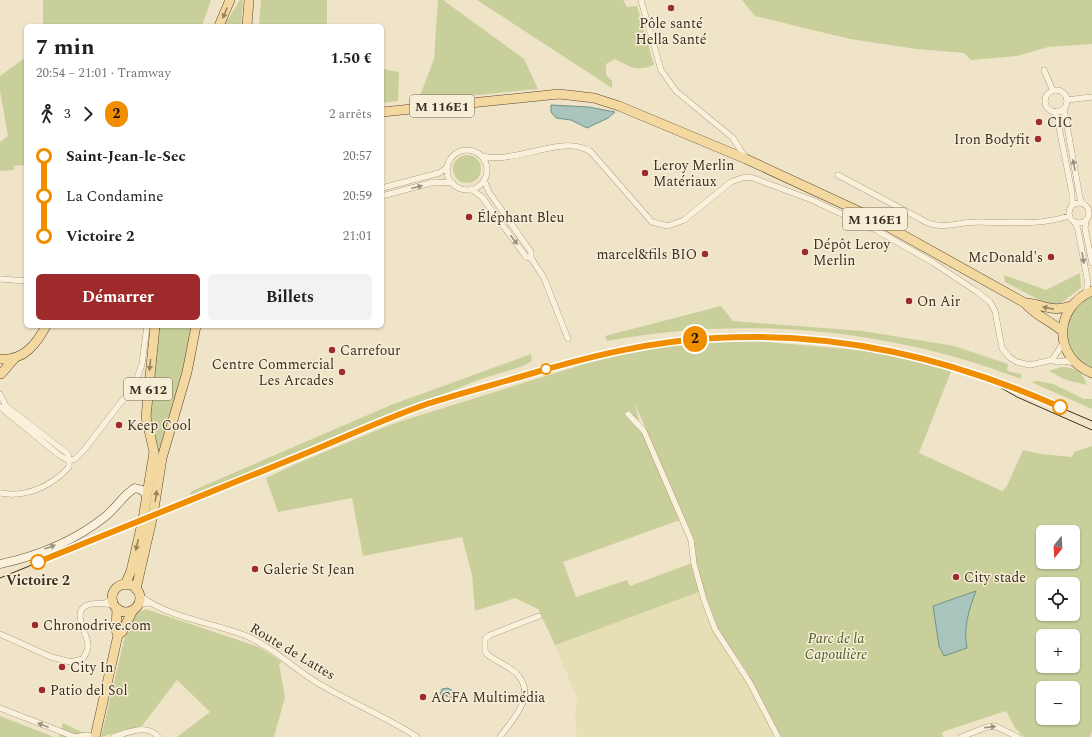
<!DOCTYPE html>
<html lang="fr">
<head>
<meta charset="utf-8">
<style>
  :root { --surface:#fff; --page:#f2f2f2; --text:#202124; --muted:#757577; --accent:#9e2a2b }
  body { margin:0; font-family:Spectral,serif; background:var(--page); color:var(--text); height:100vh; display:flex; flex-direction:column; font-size:15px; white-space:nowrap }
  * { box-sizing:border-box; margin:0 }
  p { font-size:13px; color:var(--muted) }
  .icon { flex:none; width:22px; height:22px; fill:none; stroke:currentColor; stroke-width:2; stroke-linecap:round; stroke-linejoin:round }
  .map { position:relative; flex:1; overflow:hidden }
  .panel { position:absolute; left:24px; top:24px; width:360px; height:304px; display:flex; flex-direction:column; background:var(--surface); border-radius:6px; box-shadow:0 1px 3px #0004 }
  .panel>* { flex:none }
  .badge { padding:0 8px; border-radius:13px; font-size:14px; line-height:26px }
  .needle { width:26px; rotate:198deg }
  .buttons { position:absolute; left:1036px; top:525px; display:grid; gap:8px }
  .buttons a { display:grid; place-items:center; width:44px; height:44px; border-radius:6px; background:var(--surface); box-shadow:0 1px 3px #0004; font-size:20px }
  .map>.badge { position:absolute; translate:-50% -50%; box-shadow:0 0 0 2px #fff }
  .legs { display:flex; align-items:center; gap:6px; height:44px; padding:0 12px; font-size:13px }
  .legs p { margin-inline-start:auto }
  .head { display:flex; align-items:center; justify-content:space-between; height:68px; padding:0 12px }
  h1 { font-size:22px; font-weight:700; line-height:30px }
  .primary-button { display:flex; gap:8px; margin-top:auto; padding:8px 12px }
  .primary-button a { flex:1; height:46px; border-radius:6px; background:var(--accent); color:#fff; font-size:16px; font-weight:700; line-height:46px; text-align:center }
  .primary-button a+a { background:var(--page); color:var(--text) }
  ul { padding:0 12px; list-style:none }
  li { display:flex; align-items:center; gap:14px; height:40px; font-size:15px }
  li i { display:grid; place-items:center; width:6px; height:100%; margin:0 5px; background:currentColor }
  li i::after { content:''; width:10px; height:10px; margin:-5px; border:3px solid; border-radius:50%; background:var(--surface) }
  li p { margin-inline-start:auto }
  li:first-child i { background:linear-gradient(#0000 50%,currentColor 0) }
  li:last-child i { background:linear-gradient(currentColor 50%,#0000 0) }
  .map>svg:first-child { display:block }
  .farmland { fill:#e6deb5 }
  .green { fill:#c9cf9b; fill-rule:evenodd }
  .water { fill:#a9c4bc; stroke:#6f938a }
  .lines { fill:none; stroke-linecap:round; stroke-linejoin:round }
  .street-casing { stroke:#8d765c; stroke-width:6 }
  .secondary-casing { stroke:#6f573f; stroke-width:9 }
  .primary-casing { stroke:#5b4430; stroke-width:10 }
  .street { stroke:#faf1dc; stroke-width:5.5 }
  .secondary { stroke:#faf1dc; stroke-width:8 }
  .primary { stroke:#f3d9a0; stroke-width:9 }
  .tram { stroke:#3d2e20; stroke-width:1 }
  .oneway { fill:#988460 }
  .oneway2 { fill:#9c907e }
  .line-1-casing { stroke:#fff; stroke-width:9 }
  .line-1 { stroke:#f18e00; stroke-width:6 }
  .poi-dot { fill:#9e2a2b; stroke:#f7eed8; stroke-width:1.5 }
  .stop-1-dot { fill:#fff; stroke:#f18e00; stroke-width:2 }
  .labels { text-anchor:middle; stroke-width:3; stroke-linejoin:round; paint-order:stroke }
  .shield { fill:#f7eed8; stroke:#756857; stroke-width:1 }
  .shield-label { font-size:13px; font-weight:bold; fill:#3d2e20 }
  .poi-label { font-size:14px; fill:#3d2e20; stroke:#f7eed8; text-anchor:start }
  .stop-label { font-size:14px; font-weight:bold; fill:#3d2e20; stroke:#f7eed8 }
  .park-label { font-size:14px; font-style:italic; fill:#4d5a26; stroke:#f7eed8 }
  .street-label { font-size:14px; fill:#3d2e20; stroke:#f7eed8 }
</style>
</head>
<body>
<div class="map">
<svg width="1092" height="737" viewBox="0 0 1092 737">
  <rect width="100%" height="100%" fill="#f0e4c8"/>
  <path class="farmland" d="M 699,592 L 775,737 L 577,737 L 575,719 L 577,698 L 555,645 Z"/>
  <path class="green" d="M 43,0 L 211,0 L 202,26 L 43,26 Z
    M 240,0 L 243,0 L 241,26 L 224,26 Z
    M 261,0 L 327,0 L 327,26 L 259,26 Z
    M 438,0 L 443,0 L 524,59 L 538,89 L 418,101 L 434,59 Z
    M 477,0 L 623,0 L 627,7 L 637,6 L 654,65 C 636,72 630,67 615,59 L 606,64 L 606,75 L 612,81 L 612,88 Z
    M 742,0 L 1092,0 L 1092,44 L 1048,47 L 1017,56 L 971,60 L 964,53 L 916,49 L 850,39 L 755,16 Z
    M 26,57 L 26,165 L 14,166 L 14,170 L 0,171 L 0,142 L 8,136 L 0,91 L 0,76 Z
    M 382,69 L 399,72 L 398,101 L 382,103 Z
    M453 169a14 14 0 1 1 28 0a14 14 0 1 1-28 0Z
    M 1080,273 L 1081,288 L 1061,303 L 1049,305 L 1005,282 L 1004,275 L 1046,290 Z
    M 1092,296 L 1092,368 C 1059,351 1058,313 1092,296 Z
    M 721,306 L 733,321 L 863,331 L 954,346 L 1008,364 L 1007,371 L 1021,374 L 1021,379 C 890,329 745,315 607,341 L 605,336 Z
    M 159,326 L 192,326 L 181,382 L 163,436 L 158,462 L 150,413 Z
    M 755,341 L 869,351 L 906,357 L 952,369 L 919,453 L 1002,491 L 1007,486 L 1023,450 L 1041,454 L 1072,457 L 1074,452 L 1092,446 L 1092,731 L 1090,737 L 1024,737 L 1015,728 L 1006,711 L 945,731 L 942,733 L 943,737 L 781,737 L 746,670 L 711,619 L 697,568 L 694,539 L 635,404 L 642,433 L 680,520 L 563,562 L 576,597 L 627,580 L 630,586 L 692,563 L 699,592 L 555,645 L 538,609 L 515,598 L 475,611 L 472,575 L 462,537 L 363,556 L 352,498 L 278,512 L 266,478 L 298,463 L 392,424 L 581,365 L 625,353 L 681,344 ZM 1043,532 L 1073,532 L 1073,562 L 1043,562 ZM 1043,584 L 1073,584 L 1073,614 L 1043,614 ZM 1043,636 L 1073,636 L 1073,666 L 1043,666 ZM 1043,688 L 1073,688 L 1073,718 L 1043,718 Z
    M 531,354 L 532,361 L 523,366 L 481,379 L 191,496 L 190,493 L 194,490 L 391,405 Z
    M 1061,367 C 1074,367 1083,372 1087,385 L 1066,380 L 1049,371 Z
    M 1038,381 L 1053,384 L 1084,399 L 1092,399 L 1092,409 L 1031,382 Z
    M 146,609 L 259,647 L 282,662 L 279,664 L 285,697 L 274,737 L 177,737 L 210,712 L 177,680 L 142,726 L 101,737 L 124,640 L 132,620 L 137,613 Z
    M 0,716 L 54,737 L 0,737 Z
    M 63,723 L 82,732 L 89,732 L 88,737 L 59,737 Z"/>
  <path class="water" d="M 551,105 L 589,107 L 615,112 L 608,118 L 587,128 L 571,120 L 556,118 L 551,112 Z
    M 976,591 C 969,609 963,628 967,648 L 944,656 L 939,646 L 933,606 Z
    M 448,688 L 455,692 L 453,698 L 440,694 L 442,689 Z"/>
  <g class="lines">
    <g class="street-casing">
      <path id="street" d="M 641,0 L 661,70 L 676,91 L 733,138 L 746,159
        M 1044,70 L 1053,91
        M1045 101a11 11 0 1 1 22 0a11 11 0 1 1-22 0Z
        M 1067,100 L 1092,97
        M 1064,109 L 1080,198 L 1082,203
        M 1054,111 L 1057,117 L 1072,193 L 1072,205
        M447 170a20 20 0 1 1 40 0a20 20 0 1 1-40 0Z
        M 482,156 C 515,165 563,133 591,152 L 652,222 L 668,226 L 684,220 L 731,182 L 745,177 L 753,178 L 812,200 L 876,230 L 932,262 L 976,291 L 990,302 L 995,311 L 1002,348 L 1009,357 L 1017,362 L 1030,365 L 1052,360 L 1057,362 L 1065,361 L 1075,363
        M 838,175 L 926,222 C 944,230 958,222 977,222 C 1008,222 1038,226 1069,216
        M 484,180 L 489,192 L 531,252 L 531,258 L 544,278 L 568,339
        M 382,188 L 439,173 L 448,167
        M 471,189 L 482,197 L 526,257 L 531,258
        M 382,196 L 434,182 L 453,183
        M1069 213a10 10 0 1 1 20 0a10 10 0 1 1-20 0Z
        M 1086,220 L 1085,228 L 1092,263
        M 1075,222 L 1078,230 L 1088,283 L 1085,294
        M 0,279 L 26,281
        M 1052,360 L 1064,342
        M 0,394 L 6,406 L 68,454 L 69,461
        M 0,407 L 59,455 L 69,461
        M 628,414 L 644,431 L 691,540 L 694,564 L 704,600 L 715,629 L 750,683 L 778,737
        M 0,493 C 26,498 52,486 69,467 L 69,461 L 75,459 L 84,450 L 135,384 L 142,364 L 147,326
        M 140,596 C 170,618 210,622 244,635 C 271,646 292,667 316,682 C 349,702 385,716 417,737
        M 103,604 L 113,599
        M 139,604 L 149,603
        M 0,634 L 51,657 L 71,662 L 83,659 C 85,654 89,650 88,644 C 87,635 80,625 80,616 C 80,599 104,604 115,605
        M 0,708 L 75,737 L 87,735 L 93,737
        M 114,737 C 127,733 147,723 158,737
        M 500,737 C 513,719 537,696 517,674 C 510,667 496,661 488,655 L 485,651 L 485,639 L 490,635 L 539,616
        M 961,737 L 987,727 L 995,726 L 1018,737"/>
    </g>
    <g class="secondary-casing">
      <path id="secondary" d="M 0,564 C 38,556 76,540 106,516 C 116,508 124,494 135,488 L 142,490 L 147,496"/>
    </g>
    <g class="primary-casing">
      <path id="primary" d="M 219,26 L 230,0
        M 247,26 L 249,0
        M 382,112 L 559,94 L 594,98 L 619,106 L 746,159 L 867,215 L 1025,303 C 1034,315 1051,321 1062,331
        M 1092,291 C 1054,307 1052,357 1092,373
        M 1025,303 C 1045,304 1049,313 1071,306
        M 0,359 C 23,361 36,345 46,326
        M 1,374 L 14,359
        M112 598a14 14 0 1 1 28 0a14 14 0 1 1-28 0Z
        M 125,585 L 131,571 L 143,519 L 154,452 L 146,417 L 155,326
        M 136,589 L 153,515 L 162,458 L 187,372 L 196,326
        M 117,608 L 116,630 L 118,635
        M 95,737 L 118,635 L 122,632 L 133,610"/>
    </g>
    <use href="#street" class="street"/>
    <use href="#secondary" class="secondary"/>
    <use href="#primary" class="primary"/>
    <path class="tram" d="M 996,385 L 1017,397 L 1092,430
      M 0,578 L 426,404 L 605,353 L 675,341 L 714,338 L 758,337 L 858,345 L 891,350 L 931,360 L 1003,383 L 1092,421"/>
  </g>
  <defs><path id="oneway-solid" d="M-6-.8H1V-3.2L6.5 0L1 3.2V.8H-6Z"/></defs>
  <g class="oneway">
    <use href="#oneway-solid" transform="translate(225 13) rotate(113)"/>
    <use href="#oneway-solid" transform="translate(1048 308) rotate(-168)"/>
    <use href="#oneway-solid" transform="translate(150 365) rotate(96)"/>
    <use href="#oneway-solid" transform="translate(156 496) rotate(-81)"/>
    <use href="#oneway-solid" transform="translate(137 545) rotate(103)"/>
  </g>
  <g class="oneway2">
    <use href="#oneway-solid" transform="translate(1074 165) rotate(-101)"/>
    <use href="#oneway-solid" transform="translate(417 187) rotate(-14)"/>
    <use href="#oneway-solid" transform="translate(514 240) rotate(53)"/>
    <use href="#oneway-solid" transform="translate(1083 258) rotate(80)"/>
    <use href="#oneway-solid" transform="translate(50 547) rotate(-20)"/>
    <use href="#oneway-solid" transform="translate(43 725) rotate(-159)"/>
    <use href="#oneway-solid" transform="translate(990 727) rotate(-7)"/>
  </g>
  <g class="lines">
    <g class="line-1-casing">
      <path id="line-1" d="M 38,562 C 122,528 207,494 292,459 C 337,441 381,420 427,404 C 461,393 496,384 530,374 C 591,356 652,341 715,338 C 837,331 949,358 1060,407"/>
    </g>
    <use href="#line-1" class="line-1"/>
  </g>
  <g class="poi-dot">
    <circle cx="671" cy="8" r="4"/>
    <circle cx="1039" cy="122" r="4"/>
    <circle cx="1038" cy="139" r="4"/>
    <circle cx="645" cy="173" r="4"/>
    <circle cx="469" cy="217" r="4"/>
    <circle cx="805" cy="252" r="4"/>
    <circle cx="705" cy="254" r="4"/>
    <circle cx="1051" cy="257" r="4"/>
    <circle cx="909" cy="301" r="4"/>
    <circle cx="332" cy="350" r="4"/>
    <circle cx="342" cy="372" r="4"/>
    <circle cx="119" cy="425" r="4"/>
    <circle cx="255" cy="569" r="4"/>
    <circle cx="956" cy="577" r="4"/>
    <circle cx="35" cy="625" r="4"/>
    <circle cx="62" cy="667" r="4"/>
    <circle cx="42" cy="690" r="4"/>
    <circle cx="423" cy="697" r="4"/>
  </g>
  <g class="stop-1-dot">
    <circle cx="546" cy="369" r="5"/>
    <circle cx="1060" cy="407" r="7"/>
    <circle cx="38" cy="562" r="7"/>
  </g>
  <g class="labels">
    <g class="shield">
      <rect x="410" y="95" width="64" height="22" rx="3"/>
      <rect x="843" y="208" width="64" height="22" rx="3"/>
      <rect x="124" y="378" width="48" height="22" rx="3"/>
    </g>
    <g class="shield-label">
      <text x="442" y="111">M 116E1</text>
      <text x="875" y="224">M 116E1</text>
      <text x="148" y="394">M 612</text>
    </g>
    <g class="poi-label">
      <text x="671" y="28" text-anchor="middle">Pôle santé<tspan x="671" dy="16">Hella Santé</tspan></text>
      <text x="1047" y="127">CIC</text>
      <text x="1030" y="144" text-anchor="end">Iron Bodyfit</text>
      <text x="653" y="170">Leroy Merlin<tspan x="653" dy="16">Matériaux</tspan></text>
      <text x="477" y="222">Éléphant Bleu</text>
      <text x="813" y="249">Dépôt Leroy<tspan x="813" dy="16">Merlin</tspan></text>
      <text x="697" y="259" text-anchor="end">marcel&amp;fils BIO</text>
      <text x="1043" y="262" text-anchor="end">McDonald's</text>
      <text x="917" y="306">On Air</text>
      <text x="340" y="355">Carrefour</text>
      <text x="334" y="369" text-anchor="end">Centre Commercial<tspan x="334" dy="16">Les Arcades</tspan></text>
      <text x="127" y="430">Keep Cool</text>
      <text x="263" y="574">Galerie St Jean</text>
      <text x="964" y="582">City stade</text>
      <text x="43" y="630">Chronodrive.com</text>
      <text x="70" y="672">City In</text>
      <text x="50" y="695">Patio del Sol</text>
      <text x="431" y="702">ACFA Multimédia</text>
    </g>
    <g class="stop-label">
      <text x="38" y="585">Victoire 2</text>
    </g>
    <g class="park-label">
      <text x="836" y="643">Parc de la<tspan x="836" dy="16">Capoulière</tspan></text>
    </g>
    <g class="street-label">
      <text transform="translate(293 651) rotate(31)" y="5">Route de Lattes</text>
    </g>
  </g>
</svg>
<div class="buttons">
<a><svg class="needle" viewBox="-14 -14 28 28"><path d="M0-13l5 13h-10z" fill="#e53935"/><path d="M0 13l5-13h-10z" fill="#757577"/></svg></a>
<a><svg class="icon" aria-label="locate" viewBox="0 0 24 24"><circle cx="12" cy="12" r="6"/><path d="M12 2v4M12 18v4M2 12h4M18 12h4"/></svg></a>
<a>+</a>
<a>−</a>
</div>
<b class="badge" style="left:695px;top:339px;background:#f18e00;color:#111">2</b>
<section class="panel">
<div class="head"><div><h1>7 min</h1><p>20:54 – 21:01 · Tramway</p></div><b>1.50 €</b></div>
<div class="legs"><svg class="icon" aria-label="walk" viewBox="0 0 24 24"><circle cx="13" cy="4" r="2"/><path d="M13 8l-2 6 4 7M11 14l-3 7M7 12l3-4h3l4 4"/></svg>3<svg class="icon" aria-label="forward" viewBox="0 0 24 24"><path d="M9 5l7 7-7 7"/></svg><b class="badge" style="background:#f18e00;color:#111">2</b><p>2 arrêts</p></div>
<ul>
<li><i style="color:#f18e00"></i><b>Saint-Jean-le-Sec</b><p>20:57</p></li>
<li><i style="color:#f18e00"></i><span>La Condamine</span><p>20:59</p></li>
<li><i style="color:#f18e00"></i><b>Victoire 2</b><p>21:01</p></li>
</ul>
<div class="primary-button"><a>Démarrer</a><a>Billets</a></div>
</section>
</div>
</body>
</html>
